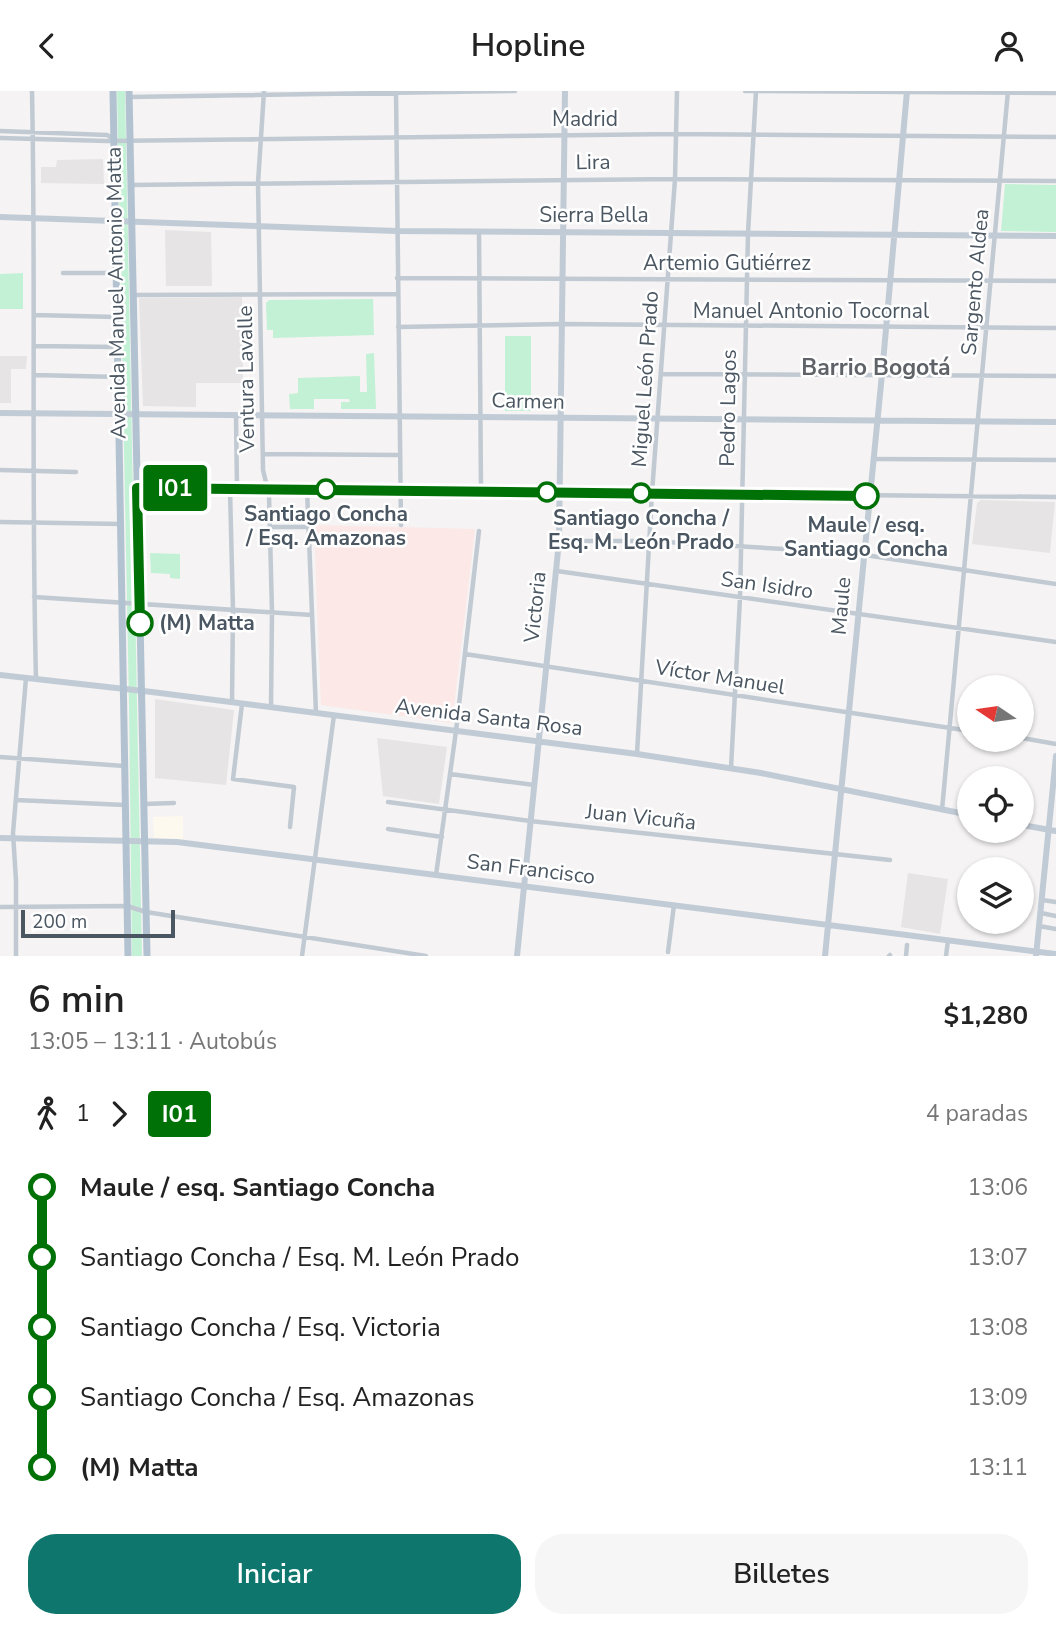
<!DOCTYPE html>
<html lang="es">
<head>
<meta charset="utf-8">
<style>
  :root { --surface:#fff; --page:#f6f6f6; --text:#222; --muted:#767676; --accent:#0f766e }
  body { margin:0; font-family:"Nunito Sans",sans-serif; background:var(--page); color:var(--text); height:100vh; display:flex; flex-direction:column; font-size:26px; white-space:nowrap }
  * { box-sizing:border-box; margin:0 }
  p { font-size:23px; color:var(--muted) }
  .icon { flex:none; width:38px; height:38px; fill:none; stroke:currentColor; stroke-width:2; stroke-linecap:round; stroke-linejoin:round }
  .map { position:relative; height:865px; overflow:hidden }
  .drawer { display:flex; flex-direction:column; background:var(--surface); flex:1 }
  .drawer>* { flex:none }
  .badge { padding:0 14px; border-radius:5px; font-size:24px; line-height:46px }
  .needle { width:46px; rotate:283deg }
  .tools { position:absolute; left:957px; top:584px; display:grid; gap:14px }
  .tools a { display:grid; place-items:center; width:77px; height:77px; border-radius:50%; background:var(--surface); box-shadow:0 2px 5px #0004; font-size:35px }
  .scale { position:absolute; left:21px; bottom:18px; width:154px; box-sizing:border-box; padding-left:7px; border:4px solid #4a5661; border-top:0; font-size:19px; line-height:24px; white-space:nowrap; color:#4a5661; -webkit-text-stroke:5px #fff; paint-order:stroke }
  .map>.badge { position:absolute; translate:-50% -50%; box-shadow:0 0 0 4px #fff }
  .legs { display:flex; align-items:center; gap:10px; height:77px; padding:0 28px; font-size:23px }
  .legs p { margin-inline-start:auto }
  .head { display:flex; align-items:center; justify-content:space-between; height:119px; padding:0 28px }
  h1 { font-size:38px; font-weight:600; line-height:52px }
  .cta { display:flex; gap:14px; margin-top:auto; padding:14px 28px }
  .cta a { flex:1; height:80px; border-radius:28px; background:var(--accent); color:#fff; font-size:28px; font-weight:600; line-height:80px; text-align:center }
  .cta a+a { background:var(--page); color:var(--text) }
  ul { padding:0 28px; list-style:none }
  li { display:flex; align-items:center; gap:24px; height:70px; font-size:26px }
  li i { display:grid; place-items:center; width:10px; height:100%; margin:0 9px; background:currentColor }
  li i::after { content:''; width:18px; height:18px; margin:-9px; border:5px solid; border-radius:50%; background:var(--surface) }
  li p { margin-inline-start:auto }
  li:first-child i { background:linear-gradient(#0000 50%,currentColor 0) }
  li:last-child i { background:linear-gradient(currentColor 50%,#0000 0) }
  header { display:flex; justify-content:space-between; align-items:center; height:91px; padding:0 28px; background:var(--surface); font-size:32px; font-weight:600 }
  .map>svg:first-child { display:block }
  .commercial { fill:#fdf9ef }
  .education { fill:#e6e4e5 }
  .medical { fill:#fce8e6 }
  .green { fill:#c3f1d5 }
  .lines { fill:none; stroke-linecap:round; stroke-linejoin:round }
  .street { stroke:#c1cad2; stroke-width:4.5 }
  .secondary { stroke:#c1cbd6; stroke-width:6 }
  .primary { stroke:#b3c2d1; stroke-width:7 }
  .line-1-casing { stroke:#fff; stroke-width:16 }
  .line-1 { stroke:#007106; stroke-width:10 }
  .stop-1-dot { fill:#fff; stroke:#007106; stroke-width:3.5 }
  .labels { text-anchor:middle; stroke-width:5; stroke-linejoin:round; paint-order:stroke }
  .street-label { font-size:21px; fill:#4a5661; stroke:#fff }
  .stop-label { font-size:21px; font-weight:bold; fill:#4a5661; stroke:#fff }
  .neighbourhood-label { font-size:23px; font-weight:bold; fill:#5f6368; stroke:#fff }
</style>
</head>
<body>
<header><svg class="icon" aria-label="back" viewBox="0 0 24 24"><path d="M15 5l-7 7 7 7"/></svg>Hopline<svg class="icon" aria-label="person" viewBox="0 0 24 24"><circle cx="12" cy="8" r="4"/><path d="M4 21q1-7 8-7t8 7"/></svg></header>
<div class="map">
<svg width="1056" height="865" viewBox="0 0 1056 865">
  <rect width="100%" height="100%" fill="#f5f3f3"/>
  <path class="commercial" d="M 183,725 L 183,749 L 154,747 L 153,726 Z"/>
  <path class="education" d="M 103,68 L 104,93 L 41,92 L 41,76 L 56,76 L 57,69 Z
    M 165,139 L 211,141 L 212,195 L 166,195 Z
    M 242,206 L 243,292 L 196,292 L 196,316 L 143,315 L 139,207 Z
    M 0,265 L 27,265 L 26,278 L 11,278 L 11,312 L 0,312 Z
    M 981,409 L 1055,411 L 1050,462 L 972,453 L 977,412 Z
    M 155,608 L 234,619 L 226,694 L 155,687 Z
    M 377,647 L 447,656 L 439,713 L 383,705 Z
    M 908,782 L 948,788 L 940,843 L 901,836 Z"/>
  <path class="medical" d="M 314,434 L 475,438 L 452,632 L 321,614 Z"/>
  <path class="green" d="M 117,0 L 125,0 L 142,865 L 132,865 L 129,613 Z
    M 1005,93 L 1056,94 L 1056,141 L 1001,140 Z
    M 23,182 L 23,218 L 0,218 L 0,183 Z
    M 373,208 L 374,244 L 273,247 L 273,239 L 267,239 L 266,212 L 269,209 Z
    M 505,245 L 531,245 L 531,320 L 505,320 Z
    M 374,262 L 376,318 L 341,318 L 341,311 L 350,311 L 349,308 L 314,308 L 314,318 L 290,318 L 289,303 L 298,302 L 298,287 L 360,285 L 360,301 L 367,301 L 366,263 Z
    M 150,462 L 180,463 L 180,488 L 170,487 L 170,483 L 151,482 Z"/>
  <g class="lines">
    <path class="street" d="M 32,0 C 36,196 31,392 36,588
      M 264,0 L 258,92 L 263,379 L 269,404 L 272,521 L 271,616
      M 396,0 L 401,434
      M 745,0 L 1056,2
      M 129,6 L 515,0
      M 0,40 L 107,44 L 114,48
      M 0,47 L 107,50 L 676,43 L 1056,46
      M 131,94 L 675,88 L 1056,90
      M 479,141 L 481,400
      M 63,182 L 117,182
      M 397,187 L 1056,190
      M 134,204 L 398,203
      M 34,224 L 117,226
      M 398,236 L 562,233 L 1056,237
      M 34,255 L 118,256
      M 661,283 L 1056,285
      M 34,284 L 119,286
      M 236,325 L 237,398
      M 263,363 L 400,364
      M 874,368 L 1056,369
      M 0,379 L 76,381
      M 137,397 L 1056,406
      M 230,398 L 233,519 L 232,611
      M 307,398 L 316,622
      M 0,431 L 121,433
      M 270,436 L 309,436
      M 559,450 L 649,450 L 852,462 L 1056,493
      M 557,480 L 1056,551
      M 34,506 L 312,524
      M 465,563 L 970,640
      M 242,613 L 233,688 L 294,696 L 290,736
      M 1022,647 L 1056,653
      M 637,663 L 652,402 L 675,88 L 677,0
      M 0,666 L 124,675
      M 731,677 L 740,507 L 748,142 L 756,0
      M 450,683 L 534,694
      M 16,709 L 125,714
      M 388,711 L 530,730 L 890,769
      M 144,713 L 174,712
      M 942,719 L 1008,0
      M 388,738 L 442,746
      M 436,784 L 456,640 L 479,440
      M 1042,809 L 1056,811
      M 0,816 L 127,815 L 146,821 L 426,865
      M 1041,822 L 1056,825
      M 1039,835 L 1056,838
      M 668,861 L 674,814
      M 16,865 L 16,790 L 13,742 L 26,587
      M 302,865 L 334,624
      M 889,865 L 890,864
      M 906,865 L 907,854
      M 946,865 L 948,849"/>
    <path class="secondary" d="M 0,126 L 397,140 L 1056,145
      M 0,322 L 1056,331
      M 0,584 L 152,601 L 637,663 L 761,682 L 970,724
      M 1022,734 L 1056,740
      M 0,747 L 177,751 L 1056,863
      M 517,865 L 559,450 L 565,0
      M 825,865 L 882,283 L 907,0
      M 1036,865 L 1056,665"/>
    <path class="primary" d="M 113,0 L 128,865
      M 129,0 L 147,865"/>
  </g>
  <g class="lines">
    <g class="line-1-casing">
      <path id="line-1" d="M 140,532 L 137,397 L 866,405"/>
    </g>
    <use href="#line-1" class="line-1"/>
  </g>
  <g class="stop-1-dot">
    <circle cx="326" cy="398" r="9"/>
    <circle cx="547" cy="401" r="9"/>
    <circle cx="641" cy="402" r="9"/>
    <circle cx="866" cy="405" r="12"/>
    <circle cx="140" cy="532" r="12"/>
  </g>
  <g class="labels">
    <g class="street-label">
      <text x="585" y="35">Madrid</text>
      <text transform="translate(593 71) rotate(-1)" y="7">Lira</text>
      <text x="594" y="131">Sierra Bella</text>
      <text x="727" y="179">Artemio Gutiérrez</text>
      <text transform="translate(975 191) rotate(-85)" y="7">Sargento Aldea</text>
      <text transform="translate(116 202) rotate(-91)" y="7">Avenida Manuel Antonio Matta</text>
      <text x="811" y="227">Manuel Antonio Tocornal</text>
      <text transform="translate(246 288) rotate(-91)" y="7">Ventura Lavalle</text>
      <text transform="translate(645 288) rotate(-86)" y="7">Miguel León Prado</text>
      <text transform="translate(528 310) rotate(1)" y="7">Carmen</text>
      <text transform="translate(728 317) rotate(-89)" y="7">Pedro Lagos</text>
      <text transform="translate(767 494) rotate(8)" y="7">San Isidro</text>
      <text transform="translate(841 515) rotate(-85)" y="7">Maule</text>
      <text transform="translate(535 516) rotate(-84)" y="7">Victoria</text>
      <text transform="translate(720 586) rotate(9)" y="7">Víctor Manuel</text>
      <text transform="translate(489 626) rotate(7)" y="7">Avenida Santa Rosa</text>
      <text transform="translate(641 726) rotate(6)" y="7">Juan Vicuña</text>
      <text transform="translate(531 778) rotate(7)" y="7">San Francisco</text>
    </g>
    <g class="stop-label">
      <text x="326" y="430">Santiago Concha<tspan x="326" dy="24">/ Esq. Amazonas</tspan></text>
      <text x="641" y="434">Santiago Concha /<tspan x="641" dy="24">Esq. M. León Prado</tspan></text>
      <text x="866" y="441">Maule / esq.<tspan x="866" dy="24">Santiago Concha</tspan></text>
      <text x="159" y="539" text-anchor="start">(M) Matta</text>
    </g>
    <g class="neighbourhood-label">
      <text x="876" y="284">Barrio Bogotá</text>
    </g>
  </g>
</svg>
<div class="tools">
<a><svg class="needle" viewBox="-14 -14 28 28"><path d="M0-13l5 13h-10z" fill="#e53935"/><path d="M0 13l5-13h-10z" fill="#767676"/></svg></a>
<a><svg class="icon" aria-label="locate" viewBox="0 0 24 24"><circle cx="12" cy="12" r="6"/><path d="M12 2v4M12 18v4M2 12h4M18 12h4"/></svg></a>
<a><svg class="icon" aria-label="layers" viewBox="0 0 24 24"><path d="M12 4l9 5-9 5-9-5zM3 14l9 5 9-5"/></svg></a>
</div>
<div class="scale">200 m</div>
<b class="badge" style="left:175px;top:397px;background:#007106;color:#fff">I01</b>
</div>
<section class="drawer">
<div class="head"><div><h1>6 min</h1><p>13:05 – 13:11 · Autobús</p></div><b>$1,280</b></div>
<div class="legs"><svg class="icon" aria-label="walk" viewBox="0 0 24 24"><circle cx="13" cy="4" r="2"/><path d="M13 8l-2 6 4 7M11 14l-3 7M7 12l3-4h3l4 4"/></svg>1<svg class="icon" aria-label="forward" viewBox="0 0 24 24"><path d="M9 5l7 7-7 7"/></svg><b class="badge" style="background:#007106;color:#fff">I01</b><p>4 paradas</p></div>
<ul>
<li><i style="color:#007106"></i><b>Maule / esq. Santiago Concha</b><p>13:06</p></li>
<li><i style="color:#007106"></i><span>Santiago Concha / Esq. M. León Prado</span><p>13:07</p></li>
<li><i style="color:#007106"></i><span>Santiago Concha / Esq. Victoria</span><p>13:08</p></li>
<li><i style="color:#007106"></i><span>Santiago Concha / Esq. Amazonas</span><p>13:09</p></li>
<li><i style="color:#007106"></i><b>(M) Matta</b><p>13:11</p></li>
</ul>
<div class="cta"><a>Iniciar</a><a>Billetes</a></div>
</section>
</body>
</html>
